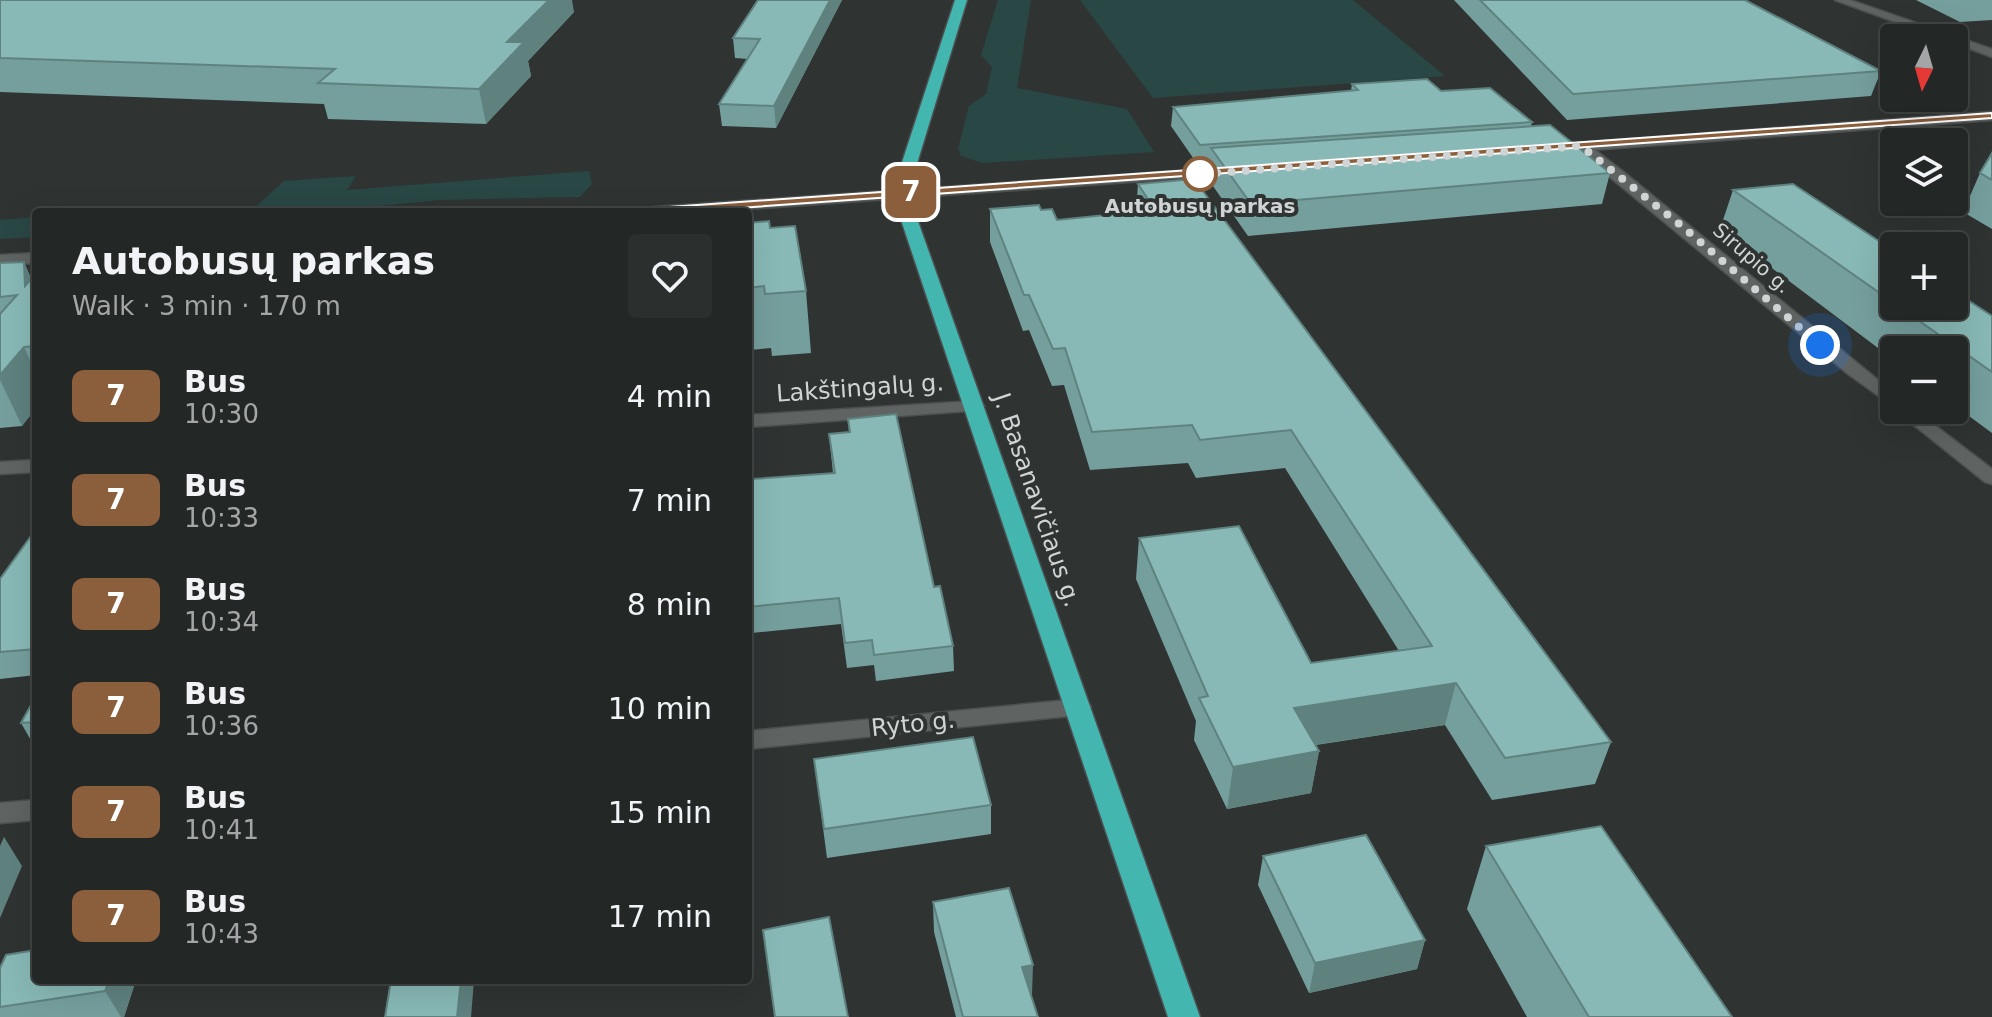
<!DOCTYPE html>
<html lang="en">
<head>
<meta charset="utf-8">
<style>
  :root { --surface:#232726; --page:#2b2f2e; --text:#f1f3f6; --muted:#a3a5a7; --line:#404443 }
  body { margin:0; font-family:"DejaVu Sans",sans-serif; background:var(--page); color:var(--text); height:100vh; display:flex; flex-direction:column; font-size:30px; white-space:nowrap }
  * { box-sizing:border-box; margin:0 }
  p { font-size:26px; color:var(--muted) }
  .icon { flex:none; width:44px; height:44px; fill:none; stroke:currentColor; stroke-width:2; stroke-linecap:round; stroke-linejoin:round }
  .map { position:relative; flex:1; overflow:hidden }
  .sheet { position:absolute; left:32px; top:208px; width:720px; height:776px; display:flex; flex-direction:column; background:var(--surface); border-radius:8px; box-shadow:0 8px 32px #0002,0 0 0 2px var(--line) }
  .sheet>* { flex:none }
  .badge { padding:0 16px; border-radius:12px; font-size:28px; line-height:52px }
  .needle { width:52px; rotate:185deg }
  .buttons { position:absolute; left:1880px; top:24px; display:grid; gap:16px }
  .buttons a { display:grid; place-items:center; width:88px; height:88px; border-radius:8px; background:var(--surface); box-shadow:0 8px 32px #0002,0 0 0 2px var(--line); font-size:40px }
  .you { position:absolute; width:40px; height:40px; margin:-20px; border:6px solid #fff; border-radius:50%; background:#1a73e8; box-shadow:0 0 0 12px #1a73e833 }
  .map>.badge { position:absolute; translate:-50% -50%; box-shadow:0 0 0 4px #fff }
  .round { display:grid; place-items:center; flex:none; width:84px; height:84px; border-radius:8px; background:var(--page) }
  .summary { display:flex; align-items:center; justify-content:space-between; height:136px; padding:0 40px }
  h1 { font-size:38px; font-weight:800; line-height:60px }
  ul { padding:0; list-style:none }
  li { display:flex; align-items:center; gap:24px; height:104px; padding:0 40px }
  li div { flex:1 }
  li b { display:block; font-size:30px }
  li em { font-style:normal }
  li .badge { min-width:88px; font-weight:700; text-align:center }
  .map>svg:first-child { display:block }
  .green { fill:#294745 }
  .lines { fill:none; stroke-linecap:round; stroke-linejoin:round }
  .minor-casing { stroke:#4c4f4f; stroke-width:3 }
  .secondary-casing { stroke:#4c4f4f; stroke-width:3 }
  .trunk-casing { stroke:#4c4f4f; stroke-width:3 }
  .minor { fill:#5f6463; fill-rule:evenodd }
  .secondary { fill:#5f6463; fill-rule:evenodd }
  .trunk { fill:#43b6b0; fill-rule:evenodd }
  .wall { fill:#759f9d }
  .shaded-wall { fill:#5f827f }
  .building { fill:#88b9b6; stroke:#5f827f; stroke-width:2 }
  .line { fill:#8b5e3c; stroke:#fff; stroke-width:2 }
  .walk { stroke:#d1d4d4; stroke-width:8; stroke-dasharray:0 14.4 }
  .stop-dot { fill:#fff; stroke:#8b5e3c; stroke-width:4 }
  .labels { text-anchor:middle; stroke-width:8; stroke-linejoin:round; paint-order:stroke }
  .far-stop-label { font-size:20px; font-weight:bold; fill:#d1d4d4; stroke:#2f3433 }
  .far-street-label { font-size:20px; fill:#d1d4d4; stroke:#2f3433 }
  .street-label { font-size:24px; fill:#d1d4d4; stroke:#2f3433 }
</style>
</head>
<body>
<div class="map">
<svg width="1992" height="1017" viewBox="0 0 1992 1017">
  <rect width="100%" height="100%" fill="#2f3433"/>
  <path class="green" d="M 998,0 L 1031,0 L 1017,88 L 1127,109 L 1154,152 L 983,163 L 961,156 L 958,149 L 969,106 L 986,94 L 992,67 L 981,55 Z
    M 1080,0 L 1353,0 L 1445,76 L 1153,98 Z
    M 589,171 L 592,184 L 580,197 L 440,200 L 316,212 L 250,212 L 284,181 L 356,176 L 347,190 Z
    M 36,217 L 36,237 L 0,239 L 0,220 Z"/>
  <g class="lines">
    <g class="minor-casing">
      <path id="minor" d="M 1576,143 L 1586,143 L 1626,174 L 1894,393 L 1894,407 L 1848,374 L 1576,149 Z
        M 975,401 L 981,402 L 984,406 L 981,410 L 748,427 L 748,415 Z
        M 1895,410 L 1915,410 L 1992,469 L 1992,484 L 1985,482 Z
        M 36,460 L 36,472 L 0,474 L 0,462 Z
        M 1079,699 L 1087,701 L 1091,707 L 1087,713 L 1079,715 L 748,749 L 748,731 Z
        M 36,800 L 36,820 L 0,823 L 0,803 Z"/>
    </g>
    <g class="secondary-casing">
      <path id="secondary" d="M 1835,0 L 1850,0 L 1992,49 L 1992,57 L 1954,43 L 1954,38 L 1939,38 Z
        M 1992,112 L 1992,120 L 1551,153 L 1544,149 L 1551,145 Z
        M 1236,167 L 1241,168 L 1241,174 L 704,212 L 634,212 L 641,208 Z
        M 36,253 L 36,263 L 0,265 L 0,255 Z"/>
    </g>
    <g class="trunk-casing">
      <path id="trunk" d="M 955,0 L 967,0 L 908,193 L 1200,1017 L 1168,1017 L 892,193 Z"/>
    </g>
    <use href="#minor" class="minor"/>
    <use href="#secondary" class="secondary"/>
    <use href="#trunk" class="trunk"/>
  </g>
  <path class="wall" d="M 0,0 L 574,12 L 528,61 L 531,76 L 486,124 L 328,119 L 324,104 L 0,92 Z
    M 758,0 L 842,0 L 776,128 L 722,126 L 719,104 L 748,59 L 735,58 L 733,38 Z
    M 1454,0 L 1745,0 L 1881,71 L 1871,96 L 1567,120 Z
    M 1916,0 L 1992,0 L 1992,20 L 1960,22 Z
    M 1352,84 L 1441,91 L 1532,122 L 1531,126 L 1610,173 L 1602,204 L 1248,236 L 1208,179 L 1209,165 L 1198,165 L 1171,126 L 1173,107 L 1351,91 Z
    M 1992,153 L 1992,229 L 1963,212 L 1980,173 Z
    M 1138,184 L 1611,742 L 1595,784 L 1492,800 L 1445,725 L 1316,745 L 1319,751 L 1311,793 L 1227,809 L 1194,740 L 1196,721 L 1136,579 L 1139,538 L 1311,663 L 1399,651 L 1285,468 L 1196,478 L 1188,463 L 1090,470 L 1064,385 L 1052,386 L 1029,330 L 1023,331 L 990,242 L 990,209 L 1057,220 L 1136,212 Z
    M 1733,190 L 1894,251 L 1894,306 L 1954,306 L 1992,316 L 1992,433 L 1954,405 L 1954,350 L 1894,350 L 1894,360 L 1720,229 Z
    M 748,223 L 770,228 L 806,291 L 811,353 L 772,356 L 771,348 L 749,350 L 748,340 Z
    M 24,262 L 31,279 L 36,274 L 36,408 L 22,426 L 0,428 L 0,263 Z
    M 848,419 L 934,587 L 953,646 L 954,671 L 876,681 L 874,665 L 847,668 L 841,624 L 751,633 L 748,614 L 748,474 L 753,479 L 833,473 L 829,434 L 849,432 Z
    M 36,529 L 36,675 L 0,679 L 0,579 Z
    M 36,696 L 36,749 L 21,723 Z
    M 814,759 L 991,805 L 991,834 L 827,858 Z
    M 1486,846 L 1732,1017 L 1527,1017 L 1467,909 Z
    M 1263,856 L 1425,940 L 1417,969 L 1309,993 L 1258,885 Z
    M 933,902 L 1032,994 L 1031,994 L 1038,1017 L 956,1017 L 934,932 Z
    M 0,968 L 136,980 L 124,1017 L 0,1017 Z"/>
  <path class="shaded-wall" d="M 549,0 L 572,0 L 574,12 L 528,61 L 531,76 L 486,124 L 479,89 L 507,42 Z
    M 830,0 L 842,0 L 776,128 L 774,106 Z
    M 24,262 L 36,289 L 25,286 Z
    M 24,347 L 36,373 L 36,408 L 22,426 L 0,380 L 0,375 Z
    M 1456,683 L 1445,725 L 1287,749 L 1294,708 Z
    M 1319,751 L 1311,793 L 1227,809 L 1233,767 Z
    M 4,837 L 22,866 L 0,918 L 0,846 Z
    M 1425,940 L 1417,969 L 1309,993 L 1315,963 Z
    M 1033,965 L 1032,994 L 1022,996 L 1022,967 Z
    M 109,980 L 136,980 L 124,1017 L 121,1017 L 105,991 Z
    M 461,980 L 474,980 L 471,1017 L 457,1017 Z"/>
  <path class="building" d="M 0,0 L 549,0 L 507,42 L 524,42 L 479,89 L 318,83 L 335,69 L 0,58 Z
    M 758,0 L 830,0 L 774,106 L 719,104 L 760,39 L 733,38 Z
    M 1480,0 L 1745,0 L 1881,71 L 1573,94 Z
    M 1427,79 L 1441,91 L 1490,88 L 1532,122 L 1200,145 L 1173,107 L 1358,90 L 1352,84 Z
    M 1550,125 L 1610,173 L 1251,204 L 1211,148 Z
    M 1992,153 L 1992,180 L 1980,173 Z
    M 1194,179 L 1611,742 L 1505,758 L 1456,683 L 1294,708 L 1319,751 L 1233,767 L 1199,698 L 1208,696 L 1139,538 L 1239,526 L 1311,663 L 1432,646 L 1291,430 L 1200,440 L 1192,425 L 1092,432 L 1065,348 L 1053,349 L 1029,295 L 1024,295 L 990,209 L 1039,205 L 1041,210 L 1052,209 L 1057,220 L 1155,210 L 1138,184 Z
    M 1793,184 L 1894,251 L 1894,303 L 1733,190 Z
    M 769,221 L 770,228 L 795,226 L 806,291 L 765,294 L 764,286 L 748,288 L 748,223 Z
    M 24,262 L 25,286 L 36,274 L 36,346 L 24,347 L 0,375 L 0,314 L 17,295 L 0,297 L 0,263 Z
    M 1954,291 L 1992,316 L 1992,372 L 1898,306 L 1954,306 Z
    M 896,414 L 934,587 L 940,586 L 953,646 L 874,655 L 872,640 L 845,643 L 839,598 L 748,607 L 748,474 L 752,474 L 752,479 L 835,473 L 829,434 L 850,432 L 848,419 Z
    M 36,529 L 36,649 L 0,652 L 0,579 Z
    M 36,696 L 36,722 L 21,723 Z
    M 973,737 L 991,805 L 824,829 L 814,759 Z
    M 1601,826 L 1732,1017 L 1589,1017 L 1486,846 Z
    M 1366,835 L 1425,940 L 1315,963 L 1263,856 Z
    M 1009,888 L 1033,965 L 1022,967 L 1038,1017 L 963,1017 L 933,902 Z
    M 829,917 L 848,1017 L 775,1017 L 763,930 Z
    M 36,950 L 36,980 L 109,980 L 105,991 L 0,1007 L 0,968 L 6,955 Z
    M 391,980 L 461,980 L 457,1017 L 385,1017 Z"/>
  <path class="line" d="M 1992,113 L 1992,118 L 641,215 L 636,212 L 641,209 Z"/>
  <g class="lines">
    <path class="walk" d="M 1200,174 L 1187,175 L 1581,146 L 1683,227 L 1820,345"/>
  </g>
  <circle class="stop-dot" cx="1200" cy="174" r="16"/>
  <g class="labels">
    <g class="far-stop-label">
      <text x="1200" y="213">Autobusų parkas</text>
    </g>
    <g class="far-street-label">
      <text transform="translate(1752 258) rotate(41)" y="7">Sirupio g.</text>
    </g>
    <g class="street-label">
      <text transform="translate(860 388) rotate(-4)" y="8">Lakštingalų g.</text>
      <text transform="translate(1037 500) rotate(71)" y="8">J. Basanavičiaus g.</text>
      <text transform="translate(913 724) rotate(-6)" y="8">Ryto g.</text>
    </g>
  </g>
</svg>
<div class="buttons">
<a><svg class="needle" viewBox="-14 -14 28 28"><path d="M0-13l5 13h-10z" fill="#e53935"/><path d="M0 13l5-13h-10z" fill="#a3a5a7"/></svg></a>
<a><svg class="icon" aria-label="layers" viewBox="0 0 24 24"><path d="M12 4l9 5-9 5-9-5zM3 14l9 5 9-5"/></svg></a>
<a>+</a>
<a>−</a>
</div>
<div class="you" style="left:1820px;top:345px"></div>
<b class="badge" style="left:911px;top:192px;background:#8b5e3c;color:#fff">7</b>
<section class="sheet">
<div class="summary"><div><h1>Autobusų parkas</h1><p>Walk · 3 min · 170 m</p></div><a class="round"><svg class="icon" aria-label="heart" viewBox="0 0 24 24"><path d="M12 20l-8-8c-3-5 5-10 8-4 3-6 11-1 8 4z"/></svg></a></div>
<ul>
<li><span class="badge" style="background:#8b5e3c;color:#fff">7</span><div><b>Bus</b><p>10:30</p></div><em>4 min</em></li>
<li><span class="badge" style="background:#8b5e3c;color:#fff">7</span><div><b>Bus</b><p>10:33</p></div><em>7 min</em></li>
<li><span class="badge" style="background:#8b5e3c;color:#fff">7</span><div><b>Bus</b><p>10:34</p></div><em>8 min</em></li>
<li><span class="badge" style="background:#8b5e3c;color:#fff">7</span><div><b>Bus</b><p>10:36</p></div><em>10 min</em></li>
<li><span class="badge" style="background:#8b5e3c;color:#fff">7</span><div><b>Bus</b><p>10:41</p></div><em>15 min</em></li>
<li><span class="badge" style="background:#8b5e3c;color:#fff">7</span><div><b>Bus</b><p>10:43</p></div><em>17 min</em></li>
</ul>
</section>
</div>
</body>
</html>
